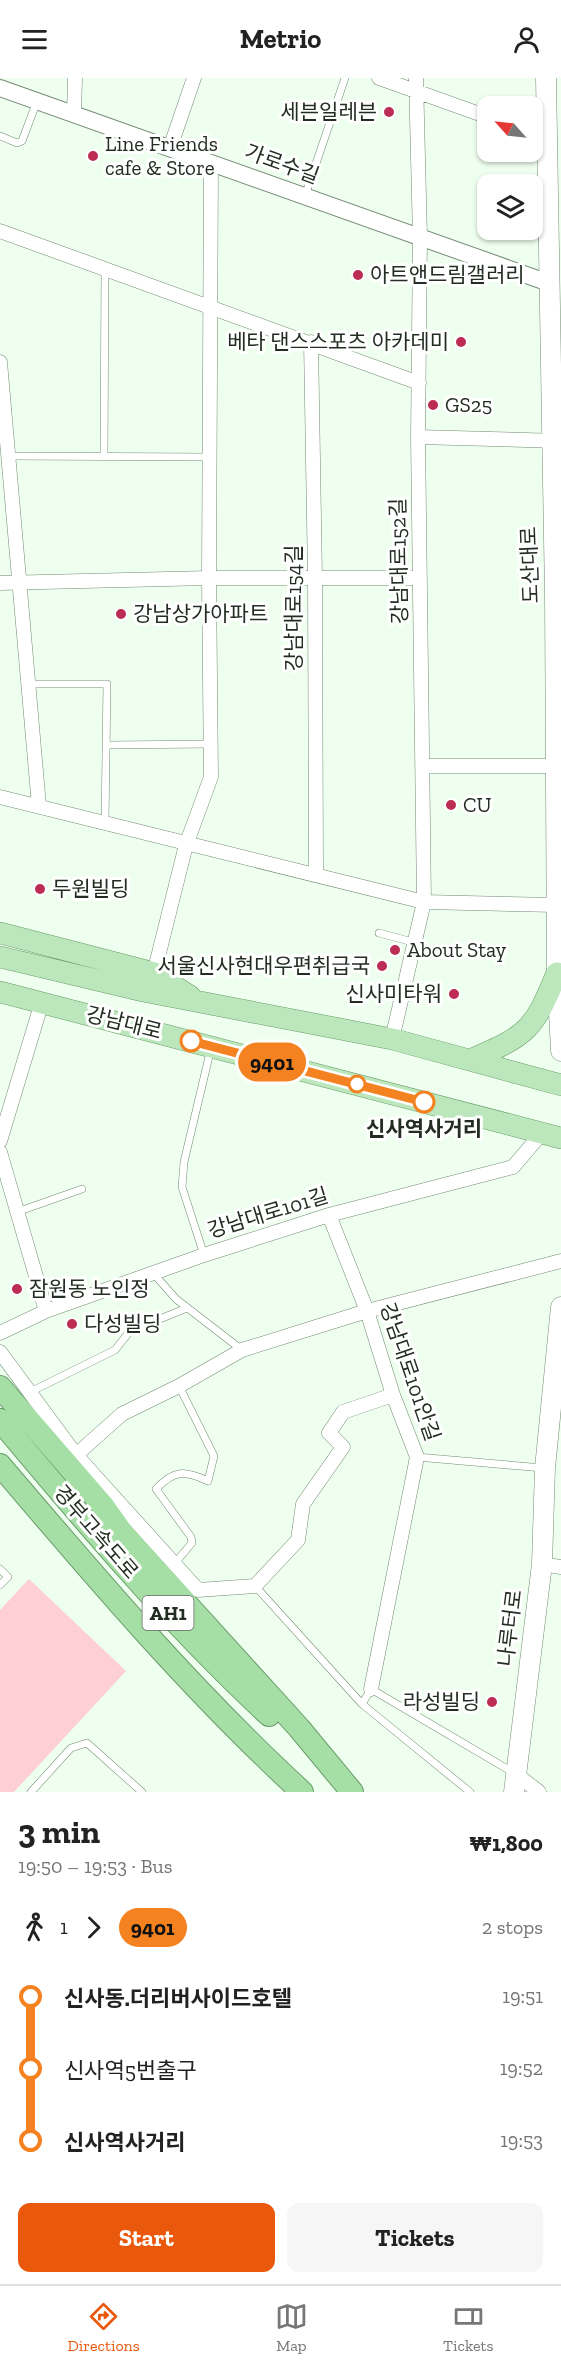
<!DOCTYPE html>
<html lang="en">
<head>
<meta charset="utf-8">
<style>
  :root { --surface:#fff; --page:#f6f6f6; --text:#222; --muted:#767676; --line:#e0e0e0; --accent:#ea580c }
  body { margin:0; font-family:"Zilla Slab","Noto Sans KR",serif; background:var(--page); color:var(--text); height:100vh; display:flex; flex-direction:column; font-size:22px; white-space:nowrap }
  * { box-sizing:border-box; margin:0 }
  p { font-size:20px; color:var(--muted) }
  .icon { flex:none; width:33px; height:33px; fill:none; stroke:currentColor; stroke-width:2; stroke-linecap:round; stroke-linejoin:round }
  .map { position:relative; height:1714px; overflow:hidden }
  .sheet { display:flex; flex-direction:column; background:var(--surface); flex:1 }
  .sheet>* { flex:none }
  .badge { padding:0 12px; border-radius:20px; font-size:21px; line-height:39px }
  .needle { width:39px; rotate:297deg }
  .tools { position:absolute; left:477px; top:18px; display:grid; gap:12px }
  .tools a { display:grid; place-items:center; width:66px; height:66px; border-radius:12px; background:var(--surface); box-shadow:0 2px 4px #0004; font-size:30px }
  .map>.badge { position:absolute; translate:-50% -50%; box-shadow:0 0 0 3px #fff }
  .legs { display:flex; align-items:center; gap:9px; height:66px; padding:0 18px; font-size:20px }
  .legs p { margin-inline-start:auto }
  .head { display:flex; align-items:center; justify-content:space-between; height:102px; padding:0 18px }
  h1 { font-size:33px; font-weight:700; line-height:45px }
  .button { display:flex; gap:12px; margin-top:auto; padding:12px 18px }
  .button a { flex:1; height:69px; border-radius:12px; background:var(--accent); color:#fff; font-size:24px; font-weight:700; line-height:69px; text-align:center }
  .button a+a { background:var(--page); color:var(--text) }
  ul { padding:0 18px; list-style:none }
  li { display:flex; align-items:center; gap:21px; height:72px; font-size:22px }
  li i { display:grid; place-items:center; width:9px; height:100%; margin:0 8px; background:currentColor }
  li i::after { content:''; width:15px; height:15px; margin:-8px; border:4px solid; border-radius:50%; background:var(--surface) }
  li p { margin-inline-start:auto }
  li:first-child i { background:linear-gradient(#0000 50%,currentColor 0) }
  li:last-child i { background:linear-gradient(currentColor 50%,#0000 0) }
  header { display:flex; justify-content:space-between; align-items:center; height:78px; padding:0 18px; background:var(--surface); font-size:27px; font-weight:700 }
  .tabs { display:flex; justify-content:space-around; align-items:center; height:84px; border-top:2px solid var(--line); background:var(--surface); font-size:16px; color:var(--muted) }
  .tabs a { display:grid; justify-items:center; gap:3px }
  .tabs .active { color:var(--accent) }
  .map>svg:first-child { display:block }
  .green { fill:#fecfd4 }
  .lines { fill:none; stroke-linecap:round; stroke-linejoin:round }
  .service-casing { stroke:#738a72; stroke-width:8 }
  .minor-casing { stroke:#738a72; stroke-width:15 }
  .tertiary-casing { stroke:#738a72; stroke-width:18 }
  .secondary-casing { stroke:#738a72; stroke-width:21 }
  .primary-casing { stroke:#6a9c6a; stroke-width:22 }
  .trunk-casing { stroke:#6a9c6a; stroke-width:24 }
  .service { stroke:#fff; stroke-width:7 }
  .minor { stroke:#fff; stroke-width:14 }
  .tertiary { stroke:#fff; stroke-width:16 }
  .secondary { stroke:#fff; stroke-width:20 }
  .primary { stroke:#bce7bc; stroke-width:21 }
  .trunk { stroke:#a6dfa6; stroke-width:22 }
  .line-1-casing { stroke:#fff; stroke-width:14 }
  .line-1 { stroke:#f58220; stroke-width:9 }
  .poi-dot { fill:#bd2d53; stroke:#fff; stroke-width:2 }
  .stop-1-dot { fill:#fff; stroke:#f58220; stroke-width:3 }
  .labels { text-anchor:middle; stroke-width:6; stroke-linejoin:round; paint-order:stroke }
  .shield { fill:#fff; stroke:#666c65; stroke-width:1.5 }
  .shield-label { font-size:20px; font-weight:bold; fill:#242d23 }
  .poi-label { font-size:21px; fill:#242d23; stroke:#fff; text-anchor:start }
  .street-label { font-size:21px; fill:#242d23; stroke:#fff }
  .stop-label { font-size:21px; font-weight:bold; fill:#242d23; stroke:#fff }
</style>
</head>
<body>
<header><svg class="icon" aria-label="menu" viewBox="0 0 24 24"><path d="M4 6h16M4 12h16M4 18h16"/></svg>Metrio<svg class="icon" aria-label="person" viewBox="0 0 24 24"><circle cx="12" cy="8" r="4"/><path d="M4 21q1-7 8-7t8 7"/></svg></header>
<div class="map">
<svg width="561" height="1714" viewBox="0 0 561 1714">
  <rect width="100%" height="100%" fill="#efffef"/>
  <path class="green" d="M 29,1501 L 126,1593 L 14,1714 L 0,1714 L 0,1532 Z"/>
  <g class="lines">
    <g class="service-casing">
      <path id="service" d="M 0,58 L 17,65 L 22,63 L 37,23
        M 305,118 L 345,0
        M 8,378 L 209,379
        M 104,378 L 105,191
        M 30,606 L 107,606 L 105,745
        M 108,667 L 212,666
        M 379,855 L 413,864
        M 17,1134 L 82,1111
        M 204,1177 L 182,1109 L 184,1084 L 211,970
        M 154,1196 L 176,1221 L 242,1272
        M 30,1314 L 115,1272 L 130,1253 L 187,1230
        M 417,1379 L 543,1390
        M 175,1485 L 192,1465 L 191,1459 L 156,1411 C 174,1392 184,1392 208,1403 L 214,1378 L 179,1308
        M 0,1491 L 8,1499 L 0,1507
        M 255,1508 L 362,1626 L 371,1611 L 514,1695
        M 362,1626 L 470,1714
        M 31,1714 L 71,1670 L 87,1665 L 142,1714"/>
    </g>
    <g class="minor-casing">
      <path id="minor" d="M 379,0 L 488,39
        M 74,36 L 75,0
        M 532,56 L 547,61
        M 170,70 L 194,0
        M 0,153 L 419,305
        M 311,264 L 315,500 L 316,795
        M 0,284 L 39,728
        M 418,359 L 560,363
        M 0,505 L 209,500 L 420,500
        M 424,688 L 557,688
        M 0,719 L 424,824 L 556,827
        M 154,895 L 186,767 L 211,699 L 209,500 L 211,85
        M 392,961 L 424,824 L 418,359 L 420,159 L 416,0
        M 0,1063 L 42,924
        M 0,1074 L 46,1233
        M 329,1137 L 367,1233 L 393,1317 L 417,1379 L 371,1611
        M 0,1255 L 46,1233 L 204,1177 L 329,1137 L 513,1089 L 542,1055
        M 0,1274 L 76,1377 L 198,1512 L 255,1508 L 298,1462 L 303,1426 L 343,1369 L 329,1355 L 343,1334 L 393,1317
        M 76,1377 L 122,1336 L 179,1308 L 242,1272 L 367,1233 L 561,1183
        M 542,1486 L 561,1489
        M 516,1696 L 539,1714"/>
    </g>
    <g class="tertiary-casing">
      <path id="tertiary" d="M 0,10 L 549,205"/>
    </g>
    <g class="secondary-casing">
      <path id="secondary" d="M 546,0 L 555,518 L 557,895 L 561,973
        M 514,1714 L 542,1486 L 545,1390 L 561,1229"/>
    </g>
    <g class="primary-casing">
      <path id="primary" d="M 0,855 L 154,895 L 190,918
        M 0,879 L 143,913 L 392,961 L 561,1007
        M 0,914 L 561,1060
        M 470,982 C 528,957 533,953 557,895"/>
    </g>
    <g class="trunk-casing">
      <path id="trunk" d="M 0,1309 L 103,1428 L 123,1456 L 299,1650 L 352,1714
        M 0,1342 C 85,1444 171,1546 269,1637
        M 0,1387 C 96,1500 193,1614 302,1714"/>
    </g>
    <use href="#service" class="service"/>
    <use href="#minor" class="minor"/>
    <use href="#tertiary" class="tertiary"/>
    <use href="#secondary" class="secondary"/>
    <use href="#primary" class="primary"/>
    <use href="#trunk" class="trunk"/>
  </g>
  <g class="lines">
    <g class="line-1-casing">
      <path id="line-1" d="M 191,963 L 424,1024"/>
    </g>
    <use href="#line-1" class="line-1"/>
  </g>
  <g class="poi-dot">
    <circle cx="389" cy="34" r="6"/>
    <circle cx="93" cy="78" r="6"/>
    <circle cx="358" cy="197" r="6"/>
    <circle cx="461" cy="264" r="6"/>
    <circle cx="433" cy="327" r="6"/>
    <circle cx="121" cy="536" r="6"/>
    <circle cx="451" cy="727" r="6"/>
    <circle cx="40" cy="811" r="6"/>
    <circle cx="395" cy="872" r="6"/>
    <circle cx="382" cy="888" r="6"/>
    <circle cx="454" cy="916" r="6"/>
    <circle cx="17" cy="1211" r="6"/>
    <circle cx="72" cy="1246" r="6"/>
    <circle cx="492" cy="1624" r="6"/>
  </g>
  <g class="stop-1-dot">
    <circle cx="191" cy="963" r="10"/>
    <circle cx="357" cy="1006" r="8"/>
    <circle cx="424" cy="1024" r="10"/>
  </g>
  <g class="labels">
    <rect class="shield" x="142.5" y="1518" width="51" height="34" rx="4.5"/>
    <g class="shield-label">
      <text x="168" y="1542">AH1</text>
    </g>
    <g class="poi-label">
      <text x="377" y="41" text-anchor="end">세븐일레븐</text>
      <text x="105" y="73">Line Friends<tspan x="105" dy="24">cafe &amp; Store</tspan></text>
      <text x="370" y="204">아트앤드림갤러리</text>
      <text x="449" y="271" text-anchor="end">베타 댄스스포츠 아카데미</text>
      <text x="445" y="334">GS25</text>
      <text x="133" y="543">강남상가아파트</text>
      <text x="463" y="734">CU</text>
      <text x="52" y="818">두원빌딩</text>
      <text x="407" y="879">About Stay</text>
      <text x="370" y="895" text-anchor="end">서울신사현대우편취급국</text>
      <text x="442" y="923" text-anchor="end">신사미타워</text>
      <text x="29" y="1218">잠원동 노인정</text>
      <text x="84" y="1253">다성빌딩</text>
      <text x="480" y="1631" text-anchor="end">라성빌딩</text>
    </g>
    <g class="street-label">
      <text transform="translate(282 86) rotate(20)" y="7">가로수길</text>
      <text transform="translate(399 483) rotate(-91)" y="7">강남대로152길</text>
      <text transform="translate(530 487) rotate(-92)" y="7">도산대로</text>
      <text transform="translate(294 530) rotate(-90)" y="7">강남대로154길</text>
      <text transform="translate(124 945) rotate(14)" y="7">강남대로</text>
      <text transform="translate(268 1135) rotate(-17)" y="7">강남대로101길</text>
      <text transform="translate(410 1294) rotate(71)" y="7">강남대로101안길</text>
      <text transform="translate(96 1454) rotate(49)" y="7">경부고속도로</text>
      <text transform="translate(510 1550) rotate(-83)" y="7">나루터로</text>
    </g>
    <g class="stop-label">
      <text x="424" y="1058">신사역사거리</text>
    </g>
  </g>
</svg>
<div class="tools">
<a><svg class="needle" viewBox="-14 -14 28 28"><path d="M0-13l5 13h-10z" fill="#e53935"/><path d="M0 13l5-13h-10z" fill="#767676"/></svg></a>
<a><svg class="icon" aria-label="layers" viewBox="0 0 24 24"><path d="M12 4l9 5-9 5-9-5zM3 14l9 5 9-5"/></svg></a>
</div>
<b class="badge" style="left:272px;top:984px;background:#f58220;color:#111">9401</b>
</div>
<section class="sheet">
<div class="head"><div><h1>3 min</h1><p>19:50 – 19:53 · Bus</p></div><b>₩1,800</b></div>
<div class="legs"><svg class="icon" aria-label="walk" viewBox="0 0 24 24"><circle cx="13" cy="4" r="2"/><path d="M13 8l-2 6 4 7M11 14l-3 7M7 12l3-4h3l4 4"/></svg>1<svg class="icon" aria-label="forward" viewBox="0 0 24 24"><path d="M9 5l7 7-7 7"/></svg><b class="badge" style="background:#f58220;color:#111">9401</b><p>2 stops</p></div>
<ul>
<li><i style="color:#f58220"></i><b>신사동.더리버사이드호텔</b><p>19:51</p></li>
<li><i style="color:#f58220"></i><span>신사역5번출구</span><p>19:52</p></li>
<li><i style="color:#f58220"></i><b>신사역사거리</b><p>19:53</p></li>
</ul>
<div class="button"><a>Start</a><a>Tickets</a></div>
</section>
<nav class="tabs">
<a class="active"><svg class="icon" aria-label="directions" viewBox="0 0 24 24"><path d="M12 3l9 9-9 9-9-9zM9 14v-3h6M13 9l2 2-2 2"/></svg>Directions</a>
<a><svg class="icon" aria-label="map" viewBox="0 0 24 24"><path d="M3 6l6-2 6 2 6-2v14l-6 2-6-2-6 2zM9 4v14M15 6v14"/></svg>Map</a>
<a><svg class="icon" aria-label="tickets" viewBox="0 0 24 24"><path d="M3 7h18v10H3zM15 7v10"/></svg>Tickets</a>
</nav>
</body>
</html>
